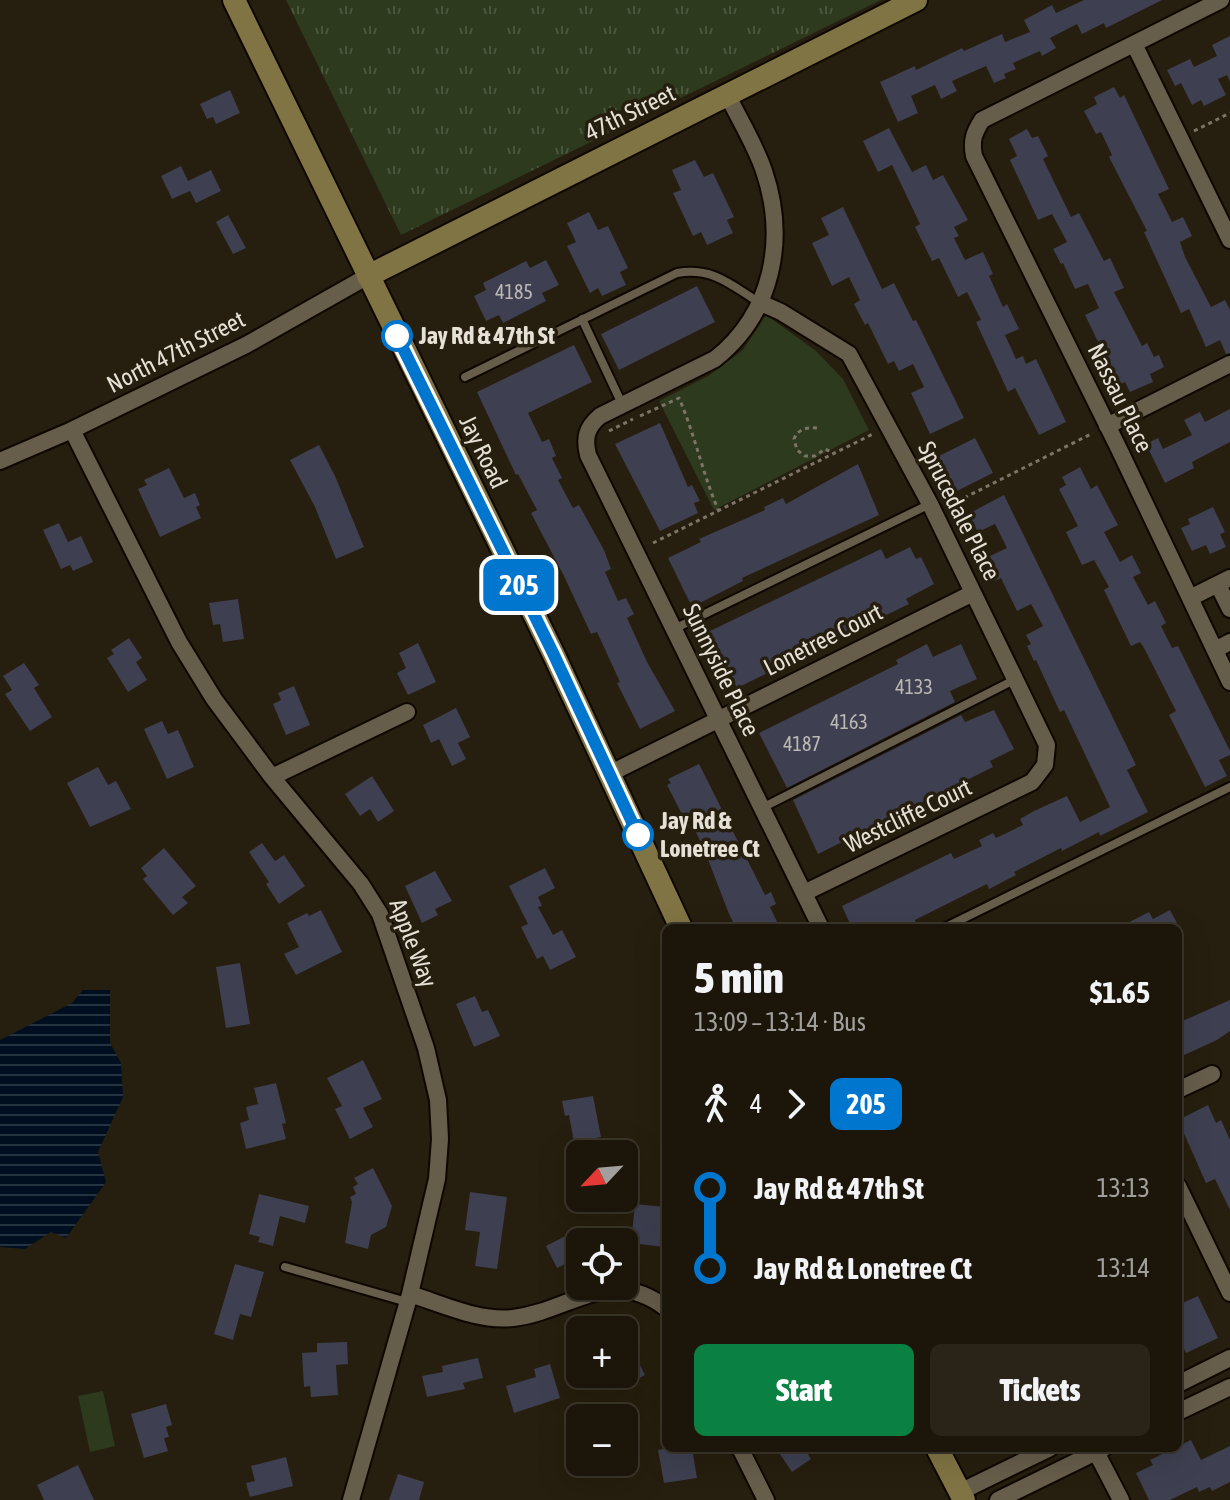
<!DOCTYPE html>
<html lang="en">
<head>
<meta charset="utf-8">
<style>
  :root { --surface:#1c160a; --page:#292318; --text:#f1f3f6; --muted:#a09f9c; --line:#3a352b; --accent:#0b8043 }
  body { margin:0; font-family:"Asap Condensed",sans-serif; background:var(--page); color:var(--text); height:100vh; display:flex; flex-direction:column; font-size:30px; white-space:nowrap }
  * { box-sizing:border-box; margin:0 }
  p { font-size:26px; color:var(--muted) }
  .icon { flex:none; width:44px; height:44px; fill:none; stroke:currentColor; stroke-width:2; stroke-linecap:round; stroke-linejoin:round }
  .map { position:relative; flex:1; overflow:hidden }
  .sheet { position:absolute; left:662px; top:924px; width:520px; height:528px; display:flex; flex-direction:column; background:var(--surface); border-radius:12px; box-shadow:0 8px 32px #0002,0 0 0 2px var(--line) }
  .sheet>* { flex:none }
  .badge { padding:0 16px; border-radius:12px; font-size:28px; line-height:52px }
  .needle { width:52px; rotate:244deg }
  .fabs { position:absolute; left:566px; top:1140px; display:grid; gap:16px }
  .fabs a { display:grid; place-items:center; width:72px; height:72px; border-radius:12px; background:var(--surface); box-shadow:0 8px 32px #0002,0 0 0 2px var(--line); font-size:40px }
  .map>.badge { position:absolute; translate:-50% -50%; box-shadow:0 0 0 4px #fff }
  .legs { display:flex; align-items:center; gap:12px; height:88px; padding:0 32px; font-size:26px }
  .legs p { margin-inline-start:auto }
  .headline { display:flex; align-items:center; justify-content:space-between; height:136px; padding:0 32px }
  h1 { font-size:44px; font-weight:800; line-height:60px }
  .cta { display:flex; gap:16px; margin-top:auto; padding:16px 32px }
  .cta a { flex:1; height:92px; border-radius:12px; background:var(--accent); color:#fff; font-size:32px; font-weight:800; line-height:92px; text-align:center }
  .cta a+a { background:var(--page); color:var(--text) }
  ul { padding:0 32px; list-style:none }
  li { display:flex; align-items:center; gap:28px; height:80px; font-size:30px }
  li i { display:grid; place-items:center; width:12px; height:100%; margin:0 10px; background:currentColor }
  li i::after { content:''; width:20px; height:20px; margin:-10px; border:6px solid; border-radius:50%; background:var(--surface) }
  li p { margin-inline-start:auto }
  li:first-child i { background:linear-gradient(#0000 50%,currentColor 0) }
  li:last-child i { background:linear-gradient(currentColor 50%,#0000 0) }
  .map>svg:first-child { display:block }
  .grass { fill:url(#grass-tufts) }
  .green { fill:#2d3a1e }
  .water { fill:url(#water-rules) }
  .building { fill:#3e3f50 }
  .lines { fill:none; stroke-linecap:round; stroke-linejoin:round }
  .lane-casing { stroke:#0f0800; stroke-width:12 }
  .street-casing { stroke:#0f0800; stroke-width:20 }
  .secondary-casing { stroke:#0f0800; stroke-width:26 }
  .path { stroke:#7b7467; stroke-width:3; stroke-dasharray:4 4; stroke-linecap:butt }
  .lane { stroke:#665d4b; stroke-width:8 }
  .street { stroke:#665d4b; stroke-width:16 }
  .secondary { stroke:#807444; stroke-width:22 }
  .line-1-casing { stroke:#fff; stroke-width:18 }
  .line-1 { stroke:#0076ce; stroke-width:12 }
  .stop-1-dot { fill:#fff; stroke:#0076ce; stroke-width:4 }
  .labels { text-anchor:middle; stroke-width:7; stroke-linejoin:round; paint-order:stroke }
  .number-label { font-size:20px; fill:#bcb8b4 }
  .street-label { font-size:24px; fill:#e6e1d6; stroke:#261e0e }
  .stop-label { font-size:24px; font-weight:bold; fill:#e6e1d6; stroke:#261e0e; text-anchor:start }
</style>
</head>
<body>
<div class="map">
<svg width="1230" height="1500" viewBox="0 0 1230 1500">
  <defs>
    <pattern id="grass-tufts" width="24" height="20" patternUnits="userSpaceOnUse" patternTransform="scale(2)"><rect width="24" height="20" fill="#2d3a1e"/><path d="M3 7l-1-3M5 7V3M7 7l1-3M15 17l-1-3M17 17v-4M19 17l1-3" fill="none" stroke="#4b563e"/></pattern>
    <pattern id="water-rules" width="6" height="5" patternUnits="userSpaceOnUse" patternTransform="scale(2)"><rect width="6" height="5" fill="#000f1f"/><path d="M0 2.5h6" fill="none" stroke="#25323f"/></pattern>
  </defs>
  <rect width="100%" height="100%" fill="#261e0e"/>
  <path class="grass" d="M 286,0 L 881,0 L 401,235 Z"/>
  <path class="green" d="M 766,315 L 815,350 L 843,379 L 869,430 L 714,510 L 659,401 L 708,376 L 743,350 Z
    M 103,1391 L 115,1446 L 90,1452 L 78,1396 Z"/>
  <path class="water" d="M 83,990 L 110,990 L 110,1043 L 121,1063 L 123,1097 L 98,1152 L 106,1182 L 66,1238 L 51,1232 L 25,1249 L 0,1247 L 0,1040 L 72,1003 Z"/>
  <path class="building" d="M 1084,0 L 1162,0 L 1106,28 L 1104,23 L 1082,34 L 1077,24 L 1050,38 L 1056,48 L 1042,56 L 1040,51 L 1013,63 L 1016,69 L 1004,74 L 1006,78 L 994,83 L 986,66 L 952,81 L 957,91 L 941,99 L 935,85 L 911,96 L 918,113 L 898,122 L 880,82 L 915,66 L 916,70 L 962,48 L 964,51 L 1002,34 L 1005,42 L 1030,32 L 1024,20 L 1052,5 L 1056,13 Z
    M 1230,36 L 1230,82 L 1227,75 L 1218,79 L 1226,95 L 1204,106 L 1201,100 L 1192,105 L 1181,83 L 1175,86 L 1167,70 L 1190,59 L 1194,67 L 1217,56 L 1212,45 Z
    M 1114,87 L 1120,98 L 1124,95 L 1169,189 L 1158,194 L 1172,222 L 1183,217 L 1192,236 L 1180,242 L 1185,257 L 1211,307 L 1225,300 L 1230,310 L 1230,353 L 1226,354 L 1220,340 L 1206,347 L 1189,309 L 1181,313 L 1144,232 L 1147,231 L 1109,157 L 1112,155 L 1101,132 L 1096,134 L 1084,111 L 1097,104 L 1094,97 Z
    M 230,90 L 240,113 L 216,124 L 213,117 L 207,119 L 200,104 Z
    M 889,128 L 912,172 L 926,165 L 933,180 L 943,175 L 968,220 L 954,227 L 959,236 L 954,238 L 965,260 L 983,252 L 993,274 L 989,276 L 1003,307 L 1007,304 L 1019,329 L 1005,335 L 1016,359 L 1023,356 L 1026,364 L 1036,359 L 1066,422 L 1039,435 L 1015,388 L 1008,392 L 976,322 L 981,320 L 967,292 L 958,297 L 939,258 L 932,261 L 915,227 L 920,224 L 892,165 L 878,172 L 863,141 Z
    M 1027,129 L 1032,138 L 1038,136 L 1048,156 L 1043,159 L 1071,217 L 1079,213 L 1104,261 L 1110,258 L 1124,288 L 1114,292 L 1142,346 L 1147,343 L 1154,357 L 1159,355 L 1164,367 L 1150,374 L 1153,382 L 1130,392 L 1125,382 L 1119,385 L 1085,315 L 1099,308 L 1088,284 L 1075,289 L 1063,263 L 1061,264 L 1053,249 L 1067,242 L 1052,214 L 1038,220 L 1010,160 L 1017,156 L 1009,139 Z
    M 695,160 L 704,177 L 713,173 L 734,217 L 727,220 L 733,233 L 707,245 L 701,232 L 693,236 L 673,193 L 681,190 L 672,170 Z
    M 181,166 L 188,181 L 211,170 L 221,191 L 196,203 L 190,191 L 172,199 L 161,176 Z
    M 843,207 L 882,289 L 894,283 L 913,321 L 916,320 L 964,418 L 930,434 L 911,393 L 924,387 L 913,364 L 899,371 L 894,361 L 888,364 L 868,323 L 865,325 L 854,304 L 860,300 L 849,277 L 832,286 L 812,243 L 829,235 L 821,218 Z
    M 589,212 L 598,230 L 608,226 L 628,268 L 620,272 L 626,285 L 602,296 L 598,288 L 590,293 L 567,246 L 576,242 L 567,223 Z
    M 228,215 L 246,248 L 233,254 L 216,222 Z
    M 546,260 L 559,285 L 542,293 L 546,301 L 503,323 L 499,315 L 486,321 L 474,296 L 486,290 L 483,283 L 526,261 L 530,268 Z
    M 697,286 L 715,322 L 619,370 L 601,334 Z
    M 574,345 L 592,382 L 528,413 L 542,442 L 549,439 L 556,456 L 552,458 L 562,478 L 558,480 L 573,508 L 579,505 L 604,550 L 611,569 L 605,572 L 618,601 L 626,598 L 634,614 L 627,618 L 647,662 L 675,711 L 640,729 L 617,683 L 620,682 L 597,632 L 591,634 L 564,576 L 531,513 L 537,510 L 518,474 L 516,475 L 477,392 Z
    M 1230,409 L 1230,442 L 1192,462 L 1194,468 L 1165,483 L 1146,444 L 1158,438 L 1163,449 L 1192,435 L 1184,420 L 1200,412 L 1205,422 Z
    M 660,423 L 688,487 L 692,485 L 700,501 L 694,503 L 698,513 L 660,531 L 615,444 Z
    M 975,438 L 993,473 L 955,492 L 937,457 Z
    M 319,445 L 335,476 L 364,547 L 336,559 L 315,507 L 290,460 Z
    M 858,464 L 879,515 L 742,578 L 743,581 L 692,607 L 668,558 L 701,542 L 699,539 L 765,510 L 764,507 L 783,498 L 786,504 Z
    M 1080,467 L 1091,489 L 1097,485 L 1118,525 L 1104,532 L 1120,562 L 1132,555 L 1141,573 L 1133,577 L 1148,605 L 1155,601 L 1166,623 L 1161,626 L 1172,648 L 1178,646 L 1230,751 L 1230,755 L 1219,760 L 1227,776 L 1205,787 L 1169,715 L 1176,711 L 1144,648 L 1140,642 L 1131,646 L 1104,590 L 1109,587 L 1094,560 L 1082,565 L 1066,532 L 1078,526 L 1059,489 L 1066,485 L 1062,477 Z
    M 169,468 L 184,498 L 195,493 L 200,505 L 196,507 L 201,518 L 160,537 L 138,489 L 147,485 L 144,480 Z
    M 1004,495 L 1136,765 L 1127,770 L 1148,812 L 1100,836 L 1099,832 L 1062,851 L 1061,848 L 1014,872 L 1016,875 L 989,889 L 987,884 L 915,920 L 916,923 L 906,928 L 852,928 L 842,906 L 951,853 L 954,859 L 982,846 L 979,840 L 993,833 L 996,838 L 1023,825 L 1020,819 L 1034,811 L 1067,796 L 1080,822 L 1110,807 L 1064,710 L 1060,712 L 1036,660 L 1034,661 L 1027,646 L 1031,644 L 1026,635 L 1043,626 L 1031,604 L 1017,611 L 1001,578 L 995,581 L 990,570 L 995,567 L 990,556 L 1007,548 L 995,524 L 978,532 L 968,514 Z
    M 1213,507 L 1225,532 L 1220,534 L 1226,547 L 1210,554 L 1206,545 L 1192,551 L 1181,528 L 1190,524 L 1188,519 Z
    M 59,523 L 68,542 L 81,536 L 93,562 L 73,571 L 70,565 L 61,569 L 43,530 Z
    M 910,547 L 916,559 L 921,557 L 934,584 L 906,599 L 909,604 L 737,688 L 710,631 L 881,549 L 886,559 Z
    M 238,599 L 244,639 L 223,642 L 220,624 L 213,625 L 209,603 Z
    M 129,638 L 142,658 L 136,662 L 147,680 L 128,692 L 107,658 L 114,654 L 111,650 Z
    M 418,643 L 436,682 L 408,695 L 397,673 L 406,668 L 399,653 Z
    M 927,644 L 933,657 L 961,644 L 977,679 L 950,691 L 955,702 L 787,788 L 759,733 L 898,664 L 896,660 Z
    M 24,663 L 39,685 L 34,688 L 52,717 L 30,731 L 5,694 L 12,690 L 3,676 Z
    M 294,686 L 310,725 L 286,735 L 273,704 L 281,700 L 278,693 Z
    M 456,708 L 470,737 L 458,743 L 466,759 L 452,766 L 439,739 L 431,743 L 423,725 Z
    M 994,710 L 1014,749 L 990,761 L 993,767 L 818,854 L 793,800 L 961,715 L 965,722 Z
    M 162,721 L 168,734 L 178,730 L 194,767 L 167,779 L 144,729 Z
    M 699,764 L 765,895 L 771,892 L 776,904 L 770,907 L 780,928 L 736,928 L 729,914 L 704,849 L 693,826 L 689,828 L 667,785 L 671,783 L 668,779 Z
    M 98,767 L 108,785 L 116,781 L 131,809 L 90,827 L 67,783 Z
    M 372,776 L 394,811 L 378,822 L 370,809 L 360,816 L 345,794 Z
    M 262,843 L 275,861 L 284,855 L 305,886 L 279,904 L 266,884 L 269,882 L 249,852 Z
    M 164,848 L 196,886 L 182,897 L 188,903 L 173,915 L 143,879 L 147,876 L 141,868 Z
    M 545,868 L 555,888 L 538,897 L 542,906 L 538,907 L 553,935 L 562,930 L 576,957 L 550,970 L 543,956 L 537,959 L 521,927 L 528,924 L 509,886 Z
    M 435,871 L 452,901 L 435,909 L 438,915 L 422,923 L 405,886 Z
    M 321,910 L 342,952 L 296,975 L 284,954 L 299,947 L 287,923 L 307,913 L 309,916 Z
    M 1170,910 L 1177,923 L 1168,928 L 1118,928 L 1149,912 L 1153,919 Z
    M 240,963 L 250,1024 L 226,1028 L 216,967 Z
    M 475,996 L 482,1012 L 488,1010 L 500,1036 L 474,1047 L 456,1004 Z
    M 1230,1000 L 1230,1031 L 1217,1040 L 1182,1056 L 1178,1047 L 1178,1023 Z
    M 363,1060 L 382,1099 L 363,1108 L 373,1127 L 350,1139 L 335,1109 L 342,1106 L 327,1078 Z
    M 276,1083 L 286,1123 L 282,1124 L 286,1139 L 246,1149 L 240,1123 L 249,1120 L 246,1107 L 258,1104 L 254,1088 Z
    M 593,1096 L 601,1137 L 574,1142 L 569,1115 L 565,1116 L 562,1101 Z
    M 1208,1105 L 1216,1123 L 1221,1120 L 1230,1140 L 1230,1210 L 1215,1179 L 1206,1183 L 1178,1120 Z
    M 373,1168 L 392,1206 L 386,1227 L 371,1235 L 368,1249 L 345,1243 L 352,1202 L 350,1197 L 356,1194 L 353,1187 L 358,1184 L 354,1178 Z
    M 470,1192 L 507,1197 L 497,1269 L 475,1266 L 480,1232 L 465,1230 Z
    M 259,1194 L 309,1206 L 305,1223 L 280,1216 L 273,1246 L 258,1242 L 260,1237 L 249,1234 Z
    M 635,1204 L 666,1207 L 664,1247 L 631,1243 Z
    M 585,1226 L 593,1242 L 580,1242 L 580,1257 L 557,1268 L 546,1246 Z
    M 235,1264 L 264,1272 L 251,1317 L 240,1314 L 233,1340 L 214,1334 Z
    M 1198,1296 L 1218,1338 L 1186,1353 L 1178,1336 L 1178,1305 Z
    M 624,1334 L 645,1375 L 624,1386 Z
    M 347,1342 L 348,1364 L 336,1365 L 338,1395 L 311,1397 L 310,1386 L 304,1387 L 302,1353 L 317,1352 L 317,1343 Z
    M 478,1358 L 483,1378 L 463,1383 L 465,1389 L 427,1397 L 422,1376 L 443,1372 L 442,1366 Z
    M 550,1364 L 560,1398 L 514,1413 L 506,1386 L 536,1377 L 534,1369 Z
    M 166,1404 L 172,1425 L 166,1427 L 169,1437 L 164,1438 L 168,1451 L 144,1458 L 131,1414 Z
    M 1191,1440 L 1201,1460 L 1230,1446 L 1230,1482 L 1212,1491 L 1210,1487 L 1199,1492 L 1197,1487 L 1170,1500 L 1149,1500 L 1136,1473 L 1153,1465 L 1150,1460 Z
    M 669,1448 L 692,1448 L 697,1478 L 664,1483 L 658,1450 Z
    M 776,1448 L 804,1448 L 811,1459 L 792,1472 Z
    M 286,1457 L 293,1486 L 250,1497 L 246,1483 L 255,1481 L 251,1466 Z
    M 78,1465 L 94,1500 L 44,1500 L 37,1485 Z
    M 398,1474 L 424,1482 L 419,1500 L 389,1500 Z"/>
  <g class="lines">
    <g class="lane-casing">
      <path id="lane" d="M 582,319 L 622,404
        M 465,377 L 677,273 C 713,267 731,285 760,303
        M 674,629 L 930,504
        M 762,808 L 1016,679
        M 944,928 L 1230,787
        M 285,1267 L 407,1302"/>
    </g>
    <g class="street-casing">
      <path id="street" d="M 1221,0 L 982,120 C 974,133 971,140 974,156 L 1118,447 L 1230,682
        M 1134,44 L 1230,240
        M 727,94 C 739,119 755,144 764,171 C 787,239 773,313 715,359 L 600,416 C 586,428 584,438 588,455 L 821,928
        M 761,303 L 781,312 L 849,354 L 930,504 L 1047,745 L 1045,765 L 1032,782 L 804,893
        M 1107,426 L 1230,364
        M 72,430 L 179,642 L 214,699 L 272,777 L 361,884 L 380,914 L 426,1048 L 438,1100 L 440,1139 L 437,1179 L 410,1294 L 351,1500
        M 0,461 L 72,430 L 246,345 L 368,276
        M 1218,585 L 1230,609
        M 1190,598 L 1230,578
        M 1215,650 L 1230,642
        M 609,774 L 973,593
        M 272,777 L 407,712
        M 1178,1090 L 1212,1074
        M 1178,1186 L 1230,1293
        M 410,1294 C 442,1304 479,1322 513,1318 C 571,1311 609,1265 666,1308
        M 1178,1384 L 1230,1358
        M 1178,1412 L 1230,1387
        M 740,1448 L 766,1500
        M 1094,1448 L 1121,1500
        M 960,1492 L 1050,1448
        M 998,1500 L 1104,1448"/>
    </g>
    <g class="secondary-casing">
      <path id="secondary" d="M 234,0 L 553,653 L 681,928
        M 368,276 L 916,0
        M 937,1448 L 964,1500"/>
    </g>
    <path class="path" d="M 1194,131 L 1230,113
      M 640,416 L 679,398 C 695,435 703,475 719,512
      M 817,428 C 807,427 798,429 794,439 L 797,450 L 805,456 L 815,456 L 825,449 L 835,454
      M 609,431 L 633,419
      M 950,505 L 1093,433
      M 653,543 L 875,433"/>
    <use href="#lane" class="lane"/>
    <use href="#street" class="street"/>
    <use href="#secondary" class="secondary"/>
  </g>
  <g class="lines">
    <g class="line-1-casing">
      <path id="line-1" d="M 397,336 L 553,653 L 638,835"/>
    </g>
    <use href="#line-1" class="line-1"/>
  </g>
  <g class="stop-1-dot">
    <circle cx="397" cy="336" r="14"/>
    <circle cx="638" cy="835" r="14"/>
  </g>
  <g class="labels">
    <g class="number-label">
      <text x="514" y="299">4185</text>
      <text x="914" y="694">4133</text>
      <text x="849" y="729">4163</text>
      <text x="802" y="751">4187</text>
    </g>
    <g class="street-label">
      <text transform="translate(630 113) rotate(-26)" y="8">47th Street</text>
      <text transform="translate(176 352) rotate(-27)" y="8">North 47th Street</text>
      <text transform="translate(1120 398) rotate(64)" y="8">Nassau Place</text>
      <text transform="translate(483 452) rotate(64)" y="8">Jay Road</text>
      <text transform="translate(959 511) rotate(63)" y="8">Sprucedale Place</text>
      <text transform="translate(823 640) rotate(-27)" y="8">Lonetree Court</text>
      <text transform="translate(721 670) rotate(64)" y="8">Sunnyside Place</text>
      <text transform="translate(908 816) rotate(-26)" y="8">Westcliffe Court</text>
      <text transform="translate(413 943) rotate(69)" y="8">Apple Way</text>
    </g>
    <g class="stop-label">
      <text x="419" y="344">Jay Rd &amp; 47th St</text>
      <text x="660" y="829">Jay Rd &amp;<tspan x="660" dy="28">Lonetree Ct</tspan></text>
    </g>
  </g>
</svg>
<div class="fabs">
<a><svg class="needle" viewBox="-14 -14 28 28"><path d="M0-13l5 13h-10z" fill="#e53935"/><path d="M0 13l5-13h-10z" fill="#a09f9c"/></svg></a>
<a><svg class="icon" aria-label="locate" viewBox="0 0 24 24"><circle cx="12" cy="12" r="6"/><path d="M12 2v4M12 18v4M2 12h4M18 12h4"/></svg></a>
<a>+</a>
<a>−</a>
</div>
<b class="badge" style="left:519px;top:585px;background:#0076ce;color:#fff">205</b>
<section class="sheet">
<div class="headline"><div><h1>5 min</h1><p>13:09 – 13:14 · Bus</p></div><b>$1.65</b></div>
<div class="legs"><svg class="icon" aria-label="walk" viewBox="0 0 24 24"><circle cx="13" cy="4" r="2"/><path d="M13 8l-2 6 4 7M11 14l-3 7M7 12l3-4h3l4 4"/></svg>4<svg class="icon" aria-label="forward" viewBox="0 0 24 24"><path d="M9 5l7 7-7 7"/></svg><b class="badge" style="background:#0076ce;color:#fff">205</b></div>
<ul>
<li><i style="color:#0076ce"></i><b>Jay Rd &amp; 47th St</b><p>13:13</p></li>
<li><i style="color:#0076ce"></i><b>Jay Rd &amp; Lonetree Ct</b><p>13:14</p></li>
</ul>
<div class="cta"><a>Start</a><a>Tickets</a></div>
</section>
</div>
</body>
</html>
